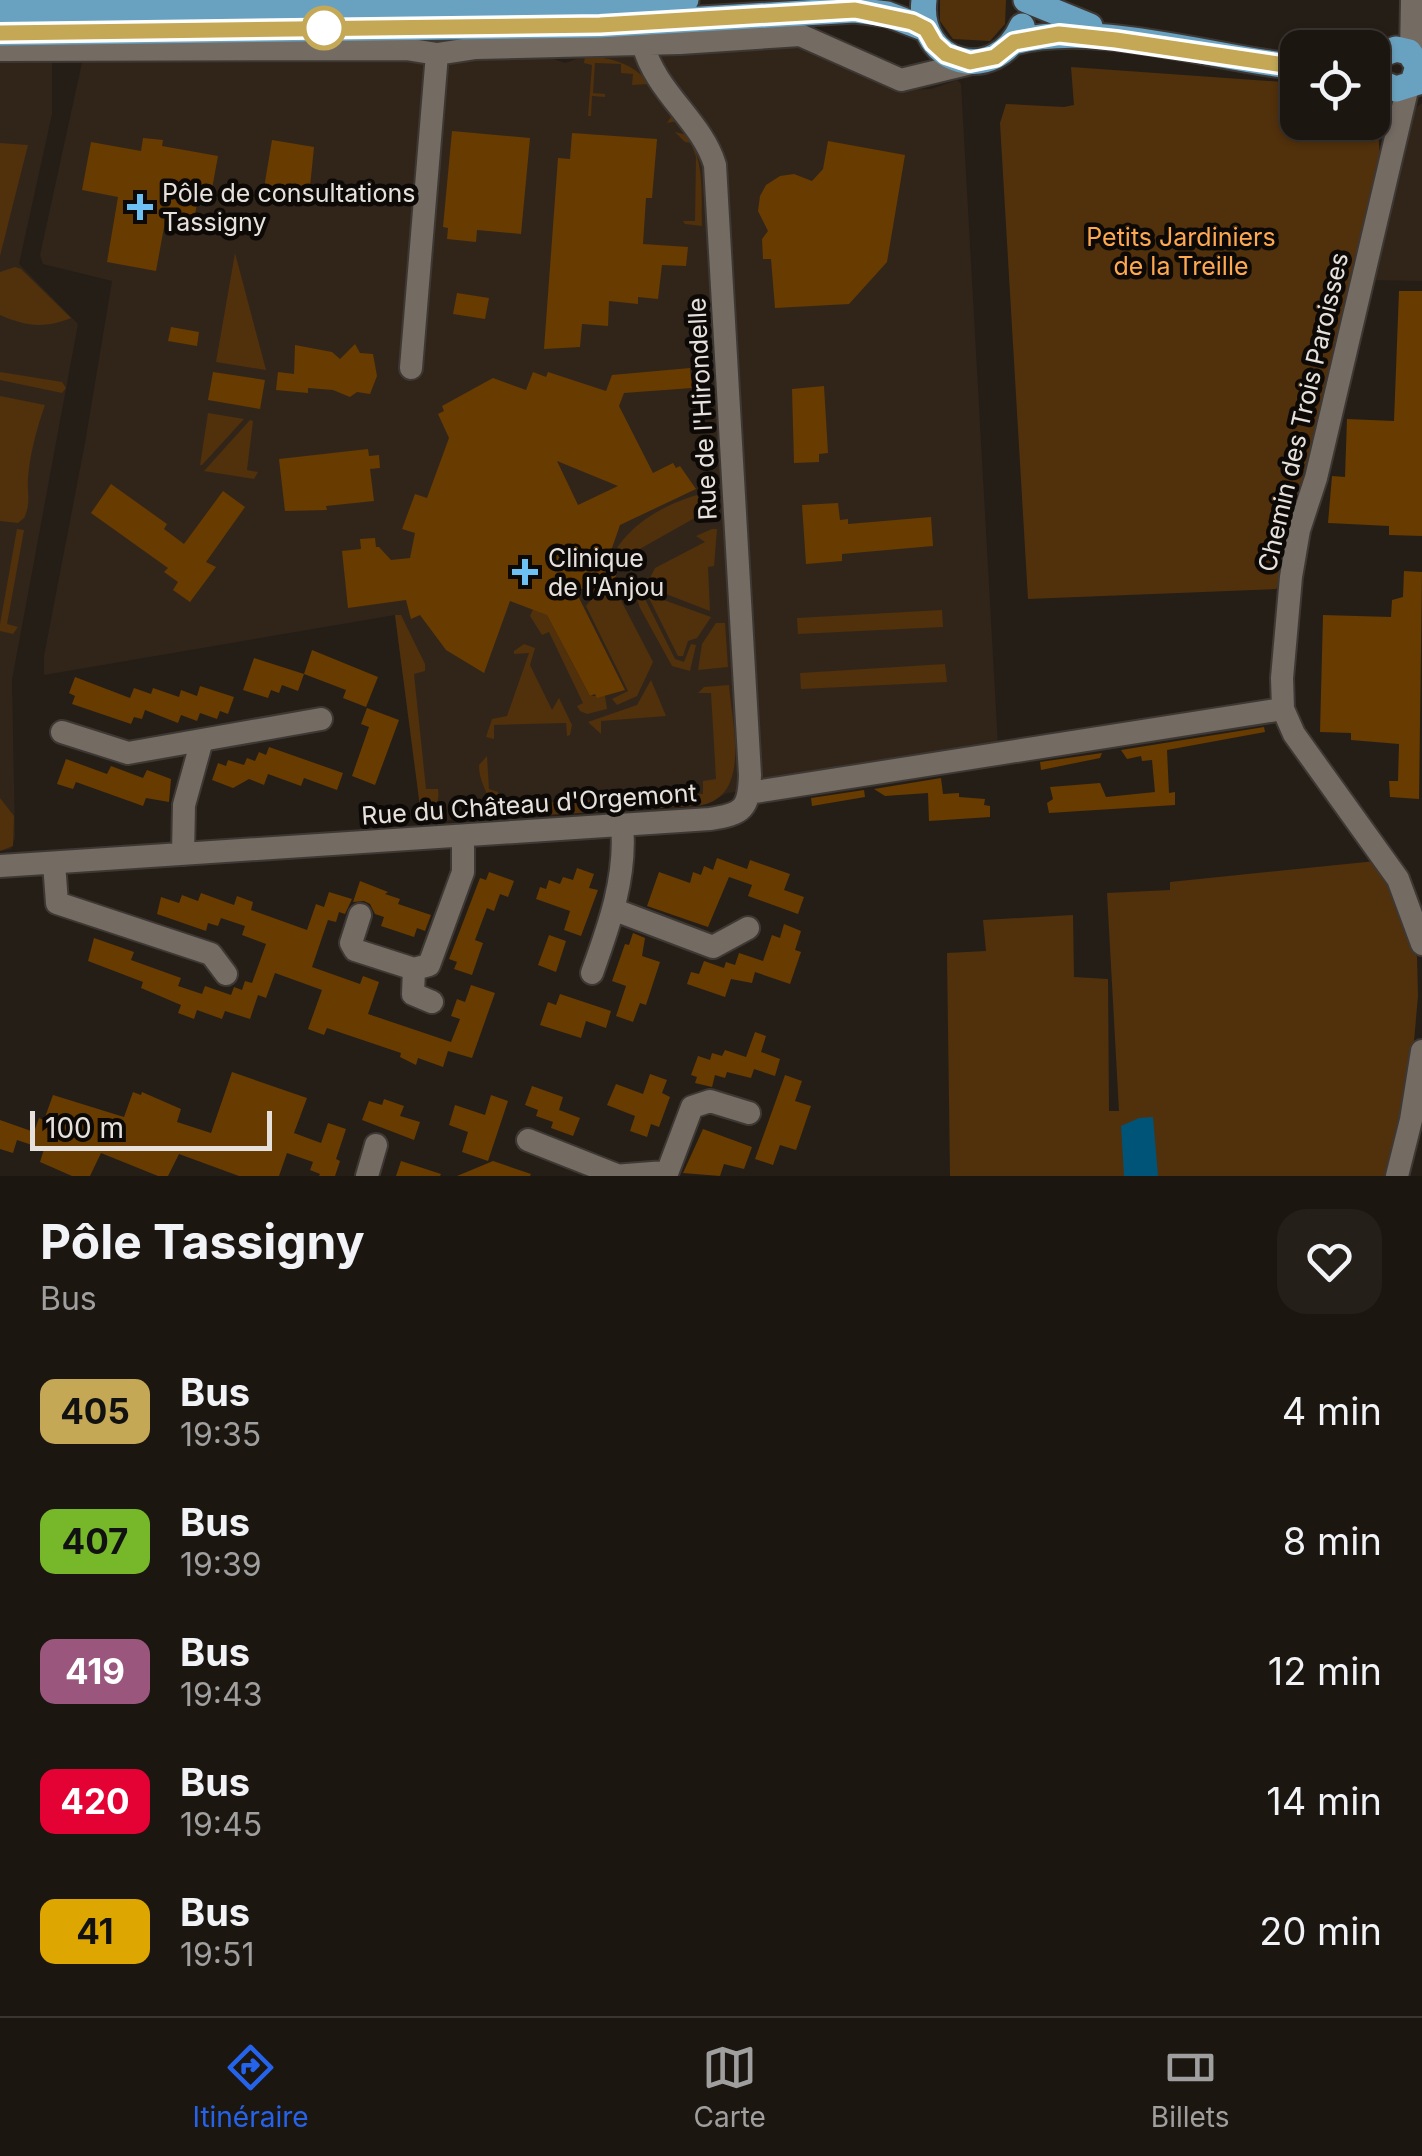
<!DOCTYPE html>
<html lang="fr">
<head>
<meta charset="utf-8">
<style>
  :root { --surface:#1c1611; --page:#251f1a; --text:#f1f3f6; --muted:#a09f9f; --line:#3a3531; --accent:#2563eb }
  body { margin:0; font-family:Inter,sans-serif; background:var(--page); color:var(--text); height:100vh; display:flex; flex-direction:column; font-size:38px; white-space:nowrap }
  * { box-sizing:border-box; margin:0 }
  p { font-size:32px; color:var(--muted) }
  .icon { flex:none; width:55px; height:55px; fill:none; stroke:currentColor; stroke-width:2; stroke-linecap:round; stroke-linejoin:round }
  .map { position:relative; height:1176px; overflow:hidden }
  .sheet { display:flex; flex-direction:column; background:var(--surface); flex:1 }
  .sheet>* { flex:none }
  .badge { padding:0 20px; border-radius:15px; font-size:35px; line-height:65px }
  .controls { position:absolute; left:1280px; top:30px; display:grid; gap:20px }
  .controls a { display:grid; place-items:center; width:110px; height:110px; border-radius:20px; background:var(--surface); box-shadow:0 2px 8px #0004,0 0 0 2px var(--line); font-size:50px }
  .scale { position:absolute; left:30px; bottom:25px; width:242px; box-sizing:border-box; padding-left:10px; border:5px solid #e6e1dc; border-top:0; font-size:28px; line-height:35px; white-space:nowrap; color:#e6e1dc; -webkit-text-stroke:8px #0c0906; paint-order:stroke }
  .map>.badge { position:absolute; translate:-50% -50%; box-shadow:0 0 0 5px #fff }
  .round { display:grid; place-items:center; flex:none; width:105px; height:105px; border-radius:30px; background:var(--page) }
  .head { display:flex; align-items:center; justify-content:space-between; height:170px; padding:0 40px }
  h1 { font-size:48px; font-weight:700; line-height:75px }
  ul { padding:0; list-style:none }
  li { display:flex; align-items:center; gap:30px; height:130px; padding:0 40px }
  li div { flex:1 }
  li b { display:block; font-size:38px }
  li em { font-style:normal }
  li .badge { min-width:110px; font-weight:700; text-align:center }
  .tabs { display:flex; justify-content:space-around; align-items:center; height:140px; border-top:2px solid var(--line); background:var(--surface); font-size:28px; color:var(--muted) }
  .tabs a { display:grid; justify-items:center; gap:5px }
  .tabs .active { color:var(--accent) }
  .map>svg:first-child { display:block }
  .built { fill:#31251a }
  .green { fill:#51300c }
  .water { fill:#005478 }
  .building { fill:#683b00; fill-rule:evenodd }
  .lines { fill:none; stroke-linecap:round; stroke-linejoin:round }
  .minor-casing { stroke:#3e3834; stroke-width:26 }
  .major-casing { stroke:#3e3834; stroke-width:29 }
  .minor { stroke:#746b63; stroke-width:22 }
  .major { stroke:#69a2c1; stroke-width:25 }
  .line-casing { stroke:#fff; stroke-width:22 }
  .line { stroke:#c4a856; stroke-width:15 }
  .stop-dot { fill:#fff; stroke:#c4a856; stroke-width:5 }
  .poi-dot { fill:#6ec2f3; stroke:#0c0906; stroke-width:4 }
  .labels { text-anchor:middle; stroke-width:9; stroke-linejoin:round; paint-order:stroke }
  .poi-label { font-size:25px; fill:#e6e1dc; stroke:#0c0906; text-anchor:start }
  .park-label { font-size:25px; fill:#fea950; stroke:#0c0906 }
  .street-label { font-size:25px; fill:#e6e1dc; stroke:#0c0906 }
</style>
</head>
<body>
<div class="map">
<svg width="1422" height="1176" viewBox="0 0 1422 1176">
  <rect width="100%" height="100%" fill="#251e17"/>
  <path class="built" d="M 796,46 L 810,49 L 895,90 L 931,89 L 957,80 L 961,84 L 998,746 L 808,782 L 727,793 L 707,804 L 422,822 L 395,615 L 44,675 L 44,656 L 85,443 L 112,281 L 43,264 L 40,255 L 83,58 L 548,57 L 565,63 L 585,56 Z
    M 52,60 L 52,114 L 19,264 L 78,324 L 12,680 L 15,838 L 11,849 L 0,851 L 0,61 Z
    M 1422,103 L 1422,281 L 1370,280 L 1414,109 Z"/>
  <path class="green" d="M 940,0 L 1006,0 L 1005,24 L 990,41 L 953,39 L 940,21 Z
    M 585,56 C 639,59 648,80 677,121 L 667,123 L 671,117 L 649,84 L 632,85 L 633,74 L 621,73 L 621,64 L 595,63 L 593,93 L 605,94 L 605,97 L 592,96 L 591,116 L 588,116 L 592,65 L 584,63 Z
    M 1071,67 L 1297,83 L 1298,122 L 1372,122 L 1373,119 L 1378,130 L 1380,158 L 1309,460 L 1292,510 L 1281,582 L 1276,589 L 1028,599 L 1000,123 L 1006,104 L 1064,107 L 1074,105 Z
    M 675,132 L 687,135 C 705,160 701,195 702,226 L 685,224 L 683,221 L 695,221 L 696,157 L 691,143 L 685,142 Z
    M 0,143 L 28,145 L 0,256 Z
    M 235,253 L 266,370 L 216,362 Z
    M 15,267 L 21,269 L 71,318 C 44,329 25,326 0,315 L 0,272 Z
    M 0,372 L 62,382 L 66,388 L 62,393 L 0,380 Z
    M 0,396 L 45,405 C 37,428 30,453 28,478 C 27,489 30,498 27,510 C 24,520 25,517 18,523 L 0,521 Z
    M 208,413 L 244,419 L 202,465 L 200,465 Z
    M 250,420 L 253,421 L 247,470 L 258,472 L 254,479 L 204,471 Z
    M 717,490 L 716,506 L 638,550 L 617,572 L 607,568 C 623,523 672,499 717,490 Z
    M 17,529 L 24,530 L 7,624 L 18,627 L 13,634 L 0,631 L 0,624 Z
    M 712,529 L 717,529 L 714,566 L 708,567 L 710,611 L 635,582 L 636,578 L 647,584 L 655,568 L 705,542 L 696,536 Z
    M 601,581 L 613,585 L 653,662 L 637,696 L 617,705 L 612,699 L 628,691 L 586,606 L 595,595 Z
    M 634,590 L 642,593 L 675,659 L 684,662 L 691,644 L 696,645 L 690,671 L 672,666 L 640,608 Z
    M 647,594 L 711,617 L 697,638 L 688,641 L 683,656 L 678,656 Z
    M 538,598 L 590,696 L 605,696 L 607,709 L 587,714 L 580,711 L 577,706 L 583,703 L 549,632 L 542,635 L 530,616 Z
    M 942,610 L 943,627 L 798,634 L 797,618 Z
    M 395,615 L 401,615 L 425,664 L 425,671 L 414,674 L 426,789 L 438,789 C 440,803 434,814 422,822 Z
    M 716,623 L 725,623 L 728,667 L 698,670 L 702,644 Z
    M 524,644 L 535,648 L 530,665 L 552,710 L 559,698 L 572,725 L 570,735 L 567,736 L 566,723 L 494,725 L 494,739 L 486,737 L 492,719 L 507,716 L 529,653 L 514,654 L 514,651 Z
    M 945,664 L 947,682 L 801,689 L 800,673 Z
    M 651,680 L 666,716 L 601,721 L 601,734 L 588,722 L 637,705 Z
    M 729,685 C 732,725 753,800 696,806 L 497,818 C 492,799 479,785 479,765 L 487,756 L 489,789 L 498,792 L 499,805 L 703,794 L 703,781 L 716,779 L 711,693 L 698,693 L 704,687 Z
    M 0,798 L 14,816 L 13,846 L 0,851 Z
    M 1376,861 L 1399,906 L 1417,957 L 1418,996 L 1411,1075 L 1387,1176 L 950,1176 L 947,953 L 986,951 L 983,920 L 1073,915 L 1074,977 L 1108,979 L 1109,1111 L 1119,1111 L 1107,893 L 1170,890 L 1170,882 Z"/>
  <path class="water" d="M 1153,1117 L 1158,1176 L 1124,1176 L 1121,1126 L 1139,1118 Z"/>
  <path class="building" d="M 452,131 L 530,138 L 521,234 L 477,230 L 476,242 L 447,239 L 448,228 L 443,227 Z
    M 572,133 L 657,139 L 652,198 L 646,198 L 643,244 L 688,247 L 686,266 L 662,265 L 658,299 L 638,297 L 638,304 L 609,301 L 608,326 L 582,324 L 580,347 L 544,349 L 558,158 L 570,159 Z
    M 143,138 L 163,140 L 162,146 L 218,156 L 209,205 L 197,203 L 195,215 L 167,211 L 156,271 L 107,262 L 118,197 L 82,190 L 91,142 L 141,151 Z
    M 272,140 L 314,147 L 309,197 L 264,188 Z
    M 828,141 L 905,155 L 887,262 L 849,304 L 775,308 L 771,259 L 763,259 L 762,239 L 768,231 L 758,211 L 760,196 L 766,185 L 780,176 L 794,174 L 812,181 L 823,169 Z
    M 1399,291 L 1422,291 L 1422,536 L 1389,535 L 1389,526 L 1328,523 L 1332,476 L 1345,477 L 1347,419 L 1394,421 Z
    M 457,293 L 489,298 L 485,319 L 453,314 Z
    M 171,327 L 199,332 L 197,346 L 168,341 Z
    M 355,344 L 360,353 L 373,354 L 377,376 L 370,394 L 357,392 L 350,397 L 333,390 L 308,388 L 308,393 L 276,390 L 278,372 L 294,374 L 295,345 L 332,352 L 340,359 Z
    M 690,368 L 692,388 L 624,393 L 619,406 L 653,473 L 673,463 L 676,468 L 680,466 L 696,489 L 620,525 L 605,568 L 617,572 L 613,585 L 600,581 L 595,593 L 573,586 L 625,690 L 597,698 L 595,694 L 590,696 L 547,615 L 510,601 L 484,673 L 446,650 L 420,615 L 411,619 L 406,600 L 348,608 L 342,551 L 361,549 L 360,539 L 375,538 L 376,547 L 379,547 L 391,560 L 410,558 L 415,533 L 402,529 L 415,494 L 427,498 L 449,438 L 438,414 L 444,411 L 442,406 L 493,378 L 526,390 L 533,372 L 546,377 L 548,372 L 606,391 L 612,375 ZM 557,461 L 618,486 L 578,505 Z
    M 213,372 L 265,380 L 260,409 L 208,400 Z
    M 824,386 L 828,453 L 819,454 L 819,462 L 794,463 L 792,389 Z
    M 368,449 L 369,456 L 379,455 L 380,468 L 370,469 L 374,501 L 326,506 L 327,510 L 285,511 L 279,459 Z
    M 111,484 L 167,524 L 164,529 L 184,544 L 223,491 L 245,507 L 206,562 L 216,567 L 190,602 L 173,590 L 178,582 L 164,572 L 168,568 L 91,513 Z
    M 838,503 L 840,520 L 848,519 L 848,524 L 931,517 L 933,546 L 842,554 L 842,561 L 806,564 L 802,505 Z
    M 1404,571 L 1422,572 L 1419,799 L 1390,797 L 1389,781 L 1398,781 L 1399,744 L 1351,740 L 1351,733 L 1320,732 L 1323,615 L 1391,617 L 1392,600 L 1403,597 Z
    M 312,650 L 378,677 L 366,707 L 343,698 L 346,690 L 304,674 Z
    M 254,658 L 304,674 L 298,691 L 282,685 L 279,693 L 271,690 L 268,698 L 243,690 Z
    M 75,677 L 130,698 L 134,688 L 151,694 L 153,688 L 179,697 L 181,690 L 197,696 L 200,686 L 234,697 L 228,714 L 220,711 L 217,719 L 200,713 L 197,721 L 181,715 L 178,723 L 145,710 L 142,719 L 134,717 L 131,724 L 72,704 L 75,696 L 69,693 Z
    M 367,708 L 399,720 L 375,785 L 352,776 L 369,727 L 361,724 Z
    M 1264,727 L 1265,732 L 1167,750 L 1169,793 L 1175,792 L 1175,805 L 1049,813 L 1047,803 L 1053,799 L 1050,787 L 1100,783 L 1106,797 L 1155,792 L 1152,760 L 1142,761 L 1141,756 L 1127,759 L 1121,750 Z
    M 269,747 L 343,773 L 337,790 L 304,778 L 301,786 L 268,774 L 264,785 L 249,779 L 233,788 L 212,780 L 218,763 L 226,766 L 228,760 L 244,765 L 247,758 L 255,761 L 259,752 L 266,755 Z
    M 1102,753 L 1100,758 L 1041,770 L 1040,762 Z
    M 66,759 L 107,774 L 111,766 L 143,778 L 147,770 L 171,779 L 169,802 L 146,798 L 143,806 L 76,782 L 73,789 L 57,784 Z
    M 941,778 L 943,794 L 959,793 L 959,797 L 985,799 L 984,805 L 990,806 L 990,817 L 929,821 L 928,793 L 885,796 L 874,789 Z
    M 864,790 L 865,797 L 812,806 L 811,798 Z
    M 717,858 L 747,869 L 750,860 L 790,874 L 784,890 L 804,897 L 798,914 L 748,896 L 752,885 L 729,877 L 708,927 L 647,906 L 659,872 L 690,883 L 693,872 L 701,875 L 704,866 L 713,870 Z
    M 577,868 L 594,874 L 589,888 L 598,890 L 581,936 L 564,930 L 570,911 L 536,899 L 540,887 L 546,889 L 549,880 L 560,884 L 563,877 L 573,880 Z
    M 489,872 L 514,881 L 508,897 L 500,894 L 494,911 L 487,908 L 475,940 L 483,943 L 472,975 L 454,969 L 457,962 L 449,959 L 480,878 L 486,880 Z
    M 360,881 L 388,892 L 385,894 L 400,899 L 398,904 L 431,915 L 425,931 L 417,928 L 414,937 L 381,926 L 384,917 L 375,914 L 370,904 L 364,901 L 353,902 Z
    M 329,892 L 352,899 L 345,914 L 339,912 L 336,922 L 328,920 L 312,967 L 360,984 L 363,976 L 379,982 L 368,1014 L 451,1042 L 460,1019 L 451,1016 L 457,999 L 465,1002 L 471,985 L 495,993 L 472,1058 L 448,1051 L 443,1067 L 418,1058 L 416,1065 L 400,1057 L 401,1053 L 327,1028 L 324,1035 L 308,1029 L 322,990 L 275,973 L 266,998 L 258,995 L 250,1019 L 225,1011 L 222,1019 L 197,1010 L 194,1019 L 178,1013 L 181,1005 L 141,988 L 143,982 L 88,961 L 94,938 L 134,952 L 131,960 L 181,978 L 178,986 L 202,994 L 205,986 L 231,995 L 234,987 L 242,990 L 245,981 L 252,983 L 266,944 L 242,935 L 245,926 L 221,918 L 218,926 L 208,923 L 206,931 L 157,914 L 161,897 L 179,903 L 182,895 L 198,901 L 201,893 L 234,905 L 237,896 L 253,902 L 251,910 L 307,930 L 316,904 L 324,907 Z
    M 784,924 L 801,931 L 795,950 L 801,952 L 790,984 L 755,972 L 752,983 L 731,979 L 725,997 L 687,984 L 691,972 L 699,974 L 704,961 L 724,968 L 726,962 L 735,965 L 739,953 L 763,961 L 772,935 L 780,938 Z
    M 633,933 L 645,938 L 642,956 L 660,962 L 646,1005 L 640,1003 L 633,1022 L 616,1016 L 626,986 L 612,981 L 625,944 L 629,945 Z
    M 549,935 L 566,941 L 556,972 L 538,965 Z
    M 560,994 L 611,1011 L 606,1028 L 586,1021 L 581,1038 L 540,1025 L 548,1002 L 556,1005 Z
    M 755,1032 L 766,1036 L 761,1052 L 780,1059 L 775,1076 L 754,1069 L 751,1078 L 727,1072 L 725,1078 L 715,1075 L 712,1087 L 695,1083 L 697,1077 L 691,1075 L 698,1056 L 710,1060 L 712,1053 L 722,1056 L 725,1050 L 746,1057 Z
    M 232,1072 L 307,1098 L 294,1133 L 321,1143 L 328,1123 L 346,1129 L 336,1159 L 340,1161 L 335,1176 L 319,1176 L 320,1174 L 310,1170 L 313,1162 L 287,1153 L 279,1176 L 239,1176 L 179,1154 L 168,1176 L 158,1176 L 101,1153 L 90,1176 L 72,1176 L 40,1162 L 44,1149 L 17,1140 L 13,1153 L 0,1149 L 0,1120 L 34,1132 L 39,1118 L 44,1120 L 53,1095 L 124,1117 L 133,1092 L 141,1095 L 142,1092 L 181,1109 L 177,1122 L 211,1133 Z
    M 650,1074 L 667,1080 L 662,1093 L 670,1097 L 659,1127 L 651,1124 L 647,1137 L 630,1131 L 635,1116 L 607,1105 L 616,1084 L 643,1094 Z
    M 785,1075 L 802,1081 L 795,1101 L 811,1106 L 796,1150 L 780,1145 L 773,1165 L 755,1159 Z
    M 532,1086 L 563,1097 L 559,1110 L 580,1118 L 573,1136 L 551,1128 L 553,1122 L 536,1116 L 538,1110 L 525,1105 Z
    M 491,1095 L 508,1101 L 488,1161 L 462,1152 L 468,1132 L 449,1125 L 455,1105 L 485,1115 Z
    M 384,1099 L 404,1106 L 400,1116 L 420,1122 L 414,1140 L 362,1120 L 369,1101 L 382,1105 Z
    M 703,1129 L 752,1147 L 744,1169 L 724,1164 L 720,1176 L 683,1173 Z
    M 401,1161 L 441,1174 L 440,1176 L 396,1176 Z
    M 493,1161 L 531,1174 L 530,1176 L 457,1176 Z"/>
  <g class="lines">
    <g class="minor-casing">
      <path id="minor" d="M 0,50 L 406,49 L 437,54 L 476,48 L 680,43 L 800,35 L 901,80 L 975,62
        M 1411,55 L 1412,0
        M 1408,86 L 1316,478 L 1299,530 L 1291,577 L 1282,678 L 1283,709 L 1294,734 L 1398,879 L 1422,944
        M 411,368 L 437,54
        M 62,732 L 128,753 L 321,719
        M 749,793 L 1283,709
        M 183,854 L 184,805 L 202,740
        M 54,863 L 57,903 L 211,954 L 226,974
        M 0,866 L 710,819 C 743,814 749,809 750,775 L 715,165 C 702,121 655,92 643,44
        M 615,910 L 713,947 L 748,928
        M 360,915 L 351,943 L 355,950 L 414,969 L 413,994 L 432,1002
        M 414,969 L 429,965 L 463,872 L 463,836
        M 592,973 C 609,926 627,876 622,825
        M 528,1140 L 614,1174
        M 367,1176 L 376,1145
        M 614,1176 L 665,1172
        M 666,1176 L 692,1107 L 710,1101 L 749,1113
        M 1397,1176 L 1411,1120 L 1422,1051"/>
    </g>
    <g class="major-casing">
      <path id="major" d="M 924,0 C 916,65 996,86 1022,26
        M 1026,0 L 1090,26
        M 0,11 L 309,4 L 620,4 L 686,0
        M 0,33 L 599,25 L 855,10 L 887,14 L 926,29
        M 1014,42 C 1095,20 1213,58 1298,67
        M 1372,58 L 1396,49 L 1409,52 L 1418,66 L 1413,82
        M 1372,79 L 1396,89 L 1422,81"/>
    </g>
    <use href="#minor" class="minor"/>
    <use href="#major" class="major"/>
  </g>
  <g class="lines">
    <g class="line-casing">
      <path id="line" d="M 0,33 L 600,25 L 855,10 L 912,22 L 926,29 L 934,43 L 946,54 L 970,62 L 995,57 L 1014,42 L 1059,34 L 1116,40 L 1298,67"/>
    </g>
    <use href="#line" class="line"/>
  </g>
  <circle class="stop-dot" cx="324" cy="28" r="20"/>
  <g class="poi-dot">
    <path d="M135 192h10v10h10v10h-10v10h-10v-10h-10v-10h10z"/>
    <path d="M520 557h10v10h10v10h-10v10h-10v-10h-10v-10h10z"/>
  </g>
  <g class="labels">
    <g class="poi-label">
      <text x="162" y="202">Pôle de consultations<tspan x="162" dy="29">Tassigny</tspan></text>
      <text x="548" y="567">Clinique<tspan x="548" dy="29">de l'Anjou</tspan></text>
    </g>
    <g class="park-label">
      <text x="1181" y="246">Petits Jardiniers<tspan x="1181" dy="29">de la Treille</tspan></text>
    </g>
    <g class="street-label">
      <text transform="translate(702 409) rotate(-93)" y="9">Rue de l'Hirondelle</text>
      <text transform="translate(1303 412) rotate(-77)" y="9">Chemin des Trois Paroisses</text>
      <text transform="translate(529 804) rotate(-4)" y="9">Rue du Château d'Orgemont</text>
    </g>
  </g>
</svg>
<div class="controls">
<a><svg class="icon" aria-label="locate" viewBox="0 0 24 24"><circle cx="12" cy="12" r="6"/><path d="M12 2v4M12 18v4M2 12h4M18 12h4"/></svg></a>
</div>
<div class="scale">100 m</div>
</div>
<section class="sheet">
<div class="head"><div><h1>Pôle Tassigny</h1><p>Bus</p></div><a class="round"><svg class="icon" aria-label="heart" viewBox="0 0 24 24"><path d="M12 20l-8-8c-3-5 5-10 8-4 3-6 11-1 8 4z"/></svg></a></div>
<ul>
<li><span class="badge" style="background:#c4a856;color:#111">405</span><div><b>Bus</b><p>19:35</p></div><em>4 min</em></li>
<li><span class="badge" style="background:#76b82a;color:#111">407</span><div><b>Bus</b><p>19:39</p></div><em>8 min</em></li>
<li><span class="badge" style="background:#9b567e;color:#fff">419</span><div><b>Bus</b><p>19:43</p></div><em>12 min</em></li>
<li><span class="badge" style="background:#e40134;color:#fff">420</span><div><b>Bus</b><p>19:45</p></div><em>14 min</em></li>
<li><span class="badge" style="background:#dea600;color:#111">41</span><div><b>Bus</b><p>19:51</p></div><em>20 min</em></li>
</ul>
</section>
<nav class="tabs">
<a class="active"><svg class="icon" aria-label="directions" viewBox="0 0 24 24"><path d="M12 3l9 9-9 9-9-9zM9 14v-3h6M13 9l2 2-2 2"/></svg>Itinéraire</a>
<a><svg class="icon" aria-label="map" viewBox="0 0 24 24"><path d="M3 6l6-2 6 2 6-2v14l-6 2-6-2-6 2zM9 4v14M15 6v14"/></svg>Carte</a>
<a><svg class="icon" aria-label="tickets" viewBox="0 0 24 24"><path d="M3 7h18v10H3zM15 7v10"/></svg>Billets</a>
</nav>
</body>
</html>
